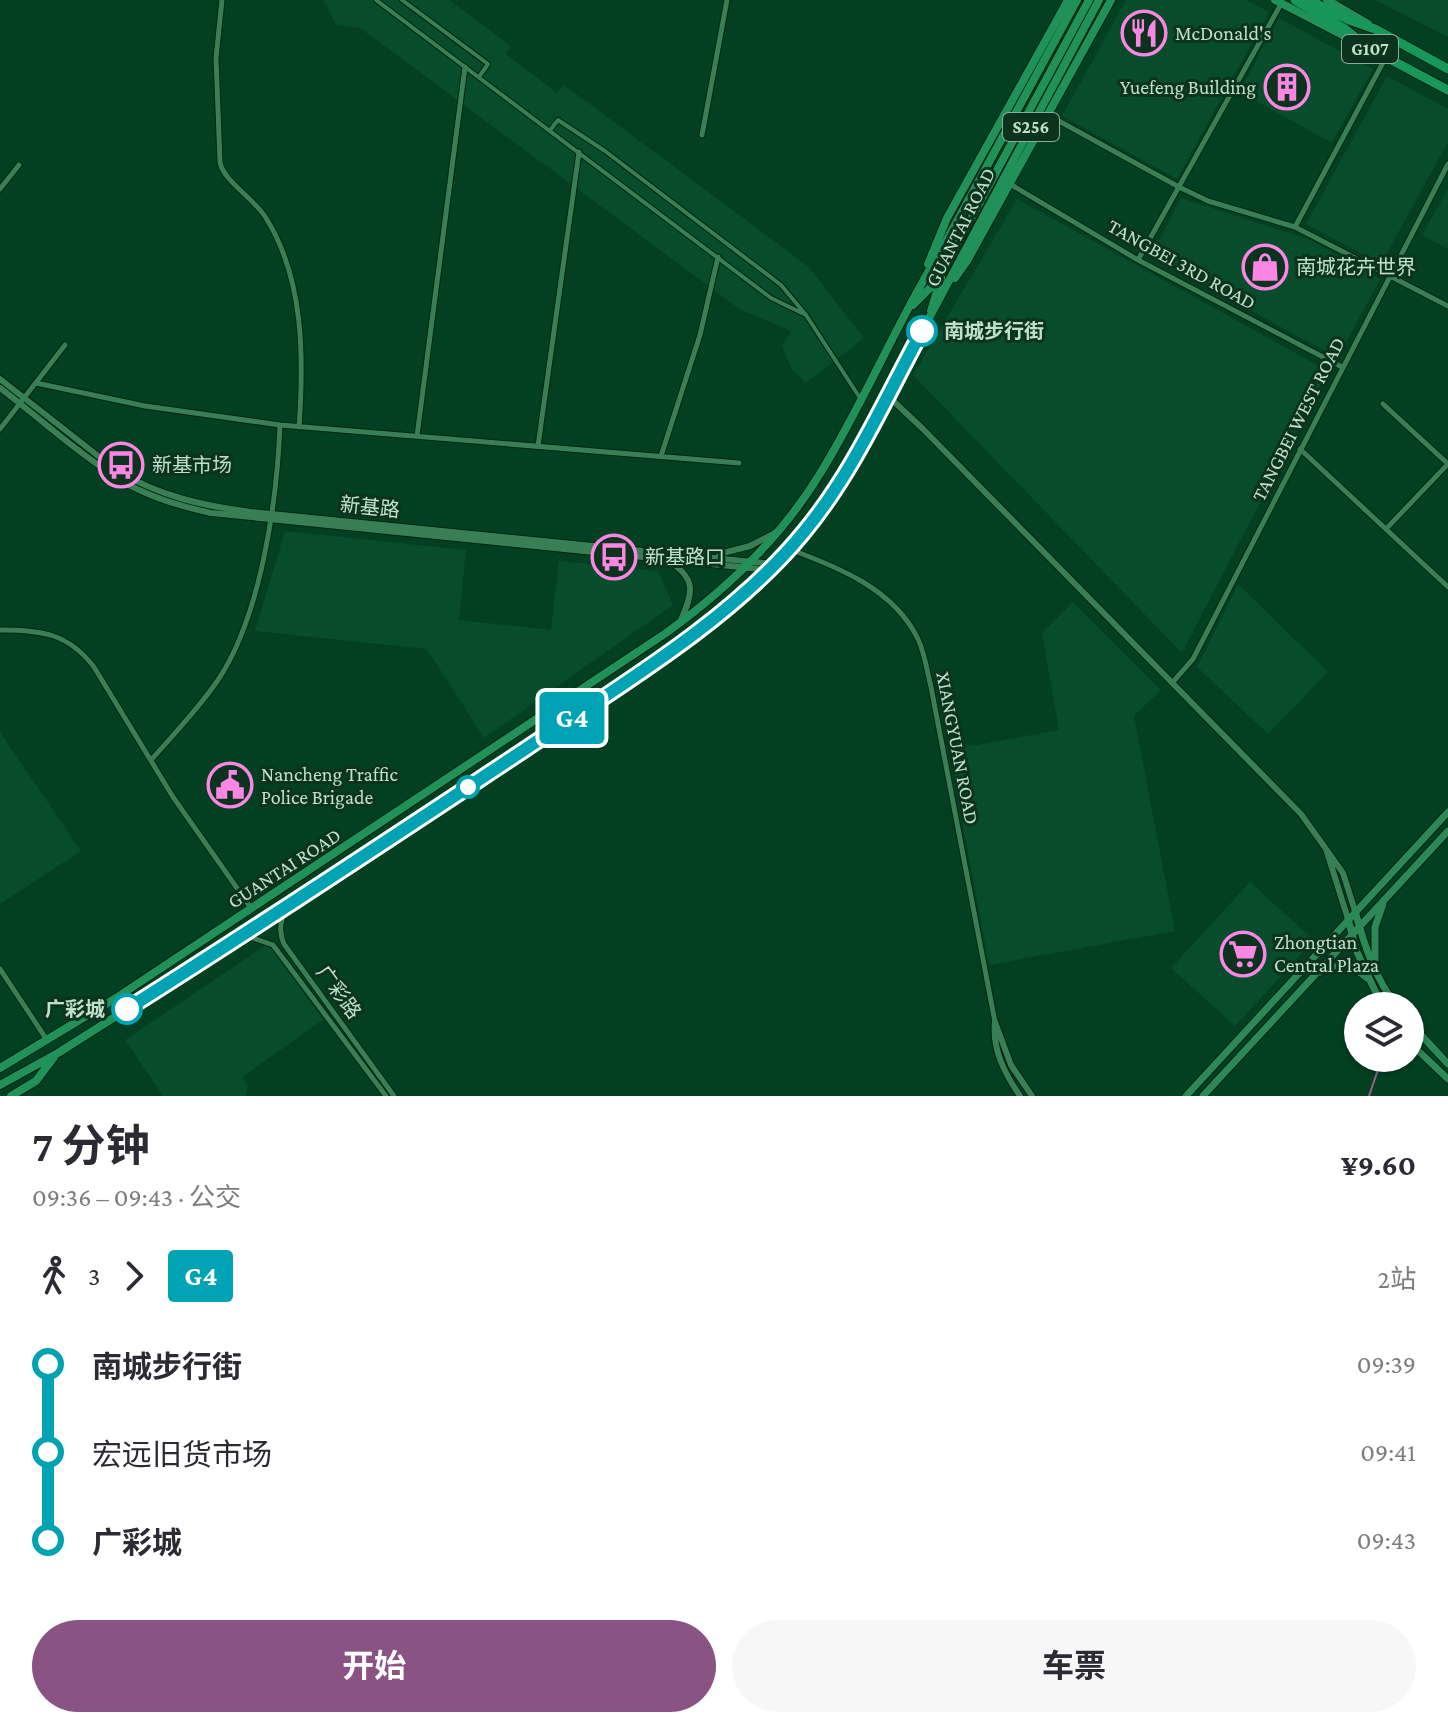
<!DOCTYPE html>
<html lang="zh">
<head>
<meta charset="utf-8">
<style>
  :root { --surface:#fff; --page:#f7f7f7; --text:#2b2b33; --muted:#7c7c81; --accent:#895483 }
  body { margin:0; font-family:"Crimson Pro","Noto Sans SC",serif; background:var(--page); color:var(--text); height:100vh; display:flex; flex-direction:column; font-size:30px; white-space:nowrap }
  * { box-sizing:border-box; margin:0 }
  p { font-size:26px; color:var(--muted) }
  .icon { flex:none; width:44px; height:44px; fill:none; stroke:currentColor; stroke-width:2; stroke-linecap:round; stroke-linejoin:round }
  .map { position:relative; height:1096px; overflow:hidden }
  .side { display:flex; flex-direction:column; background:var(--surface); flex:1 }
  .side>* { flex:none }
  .badge { padding:0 16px; border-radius:6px; font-size:28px; line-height:52px }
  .controls { position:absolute; left:1344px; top:992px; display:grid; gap:16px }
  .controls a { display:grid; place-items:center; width:80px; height:80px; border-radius:50%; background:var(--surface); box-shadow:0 2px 6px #0004; font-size:40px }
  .map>.badge { position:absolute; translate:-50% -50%; box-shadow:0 0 0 4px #fff }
  .legs { display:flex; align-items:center; gap:12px; height:88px; padding:0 32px; font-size:26px }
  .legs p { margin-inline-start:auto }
  .summary { display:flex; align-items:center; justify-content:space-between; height:136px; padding:0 32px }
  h1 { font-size:44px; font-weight:700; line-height:60px }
  .cta { display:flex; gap:16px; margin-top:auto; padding:16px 32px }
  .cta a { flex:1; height:92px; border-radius:48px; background:var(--accent); color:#fff; font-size:32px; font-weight:700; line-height:92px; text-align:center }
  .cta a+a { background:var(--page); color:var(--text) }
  ul { padding:0 32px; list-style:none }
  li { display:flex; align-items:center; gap:28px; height:88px; font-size:30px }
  li i { display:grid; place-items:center; width:12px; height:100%; margin:0 10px; background:currentColor }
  li i::after { content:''; width:20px; height:20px; margin:-10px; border:6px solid; border-radius:50%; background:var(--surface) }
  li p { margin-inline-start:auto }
  li:first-child i { background:linear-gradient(#0000 50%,currentColor 0) }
  li:last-child i { background:linear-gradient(currentColor 50%,#0000 0) }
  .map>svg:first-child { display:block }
  .built { fill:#074c2b }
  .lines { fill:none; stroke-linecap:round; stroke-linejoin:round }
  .stream { stroke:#936288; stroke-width:2 }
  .pedestrian-casing { stroke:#00240f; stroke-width:6 }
  .minor-casing { stroke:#00240f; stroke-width:7 }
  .tertiary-casing { stroke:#00240f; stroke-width:8 }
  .secondary-casing { stroke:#00240f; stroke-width:9 }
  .primary-casing { stroke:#00240f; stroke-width:10 }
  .trunk-casing { stroke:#00240f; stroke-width:11 }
  .pedestrian { stroke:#387f55; stroke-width:4 }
  .minor { stroke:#387f55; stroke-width:5 }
  .tertiary { stroke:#387f55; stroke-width:6 }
  .secondary { stroke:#2c8857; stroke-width:7 }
  .primary { stroke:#209159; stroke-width:8 }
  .trunk { stroke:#18975a; stroke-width:9 }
  .line-1-casing { stroke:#fff; stroke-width:18 }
  .line-1 { stroke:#00a3b4; stroke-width:12 }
  .stop-1-dot { fill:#fff; stroke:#00a3b4; stroke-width:4 }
  .labels { text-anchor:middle; stroke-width:6; stroke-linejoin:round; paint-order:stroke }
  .shield { fill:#0c331d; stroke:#89ad95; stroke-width:2 }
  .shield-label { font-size:18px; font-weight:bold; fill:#bfe1c9 }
  .poi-label { font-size:20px; fill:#bfe1c9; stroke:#0c331d; text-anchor:start }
  .street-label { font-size:20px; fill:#bfe1c9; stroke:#0c331d }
  .stop-label { font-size:20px; font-weight:bold; fill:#bfe1c9; stroke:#0c331d; text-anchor:start }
</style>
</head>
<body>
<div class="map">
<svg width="1448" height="1096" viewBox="0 0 1448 1096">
  <rect width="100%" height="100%" fill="#034022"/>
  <path class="built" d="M 324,0 L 449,0 L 511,46 L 506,54 L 557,93 L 564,85 L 808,266 L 864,338 L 806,383 L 791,368 L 782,346 L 791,331 L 741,310 L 360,28 L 336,25 Z
    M 1126,0 L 1246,0 L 1269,12 L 1177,179 L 1062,116 Z
    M 1375,0 L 1448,0 L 1448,37 Z
    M 1279,18 L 1373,69 L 1332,143 L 1239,92 Z
    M 1387,76 L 1448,109 L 1448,142 L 1381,264 L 1306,224 Z
    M 1448,189 L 1448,249 L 1422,235 Z
    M 1181,198 L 1308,239 L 1380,279 L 1338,358 L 1151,256 Z
    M 1017,199 L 1328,371 L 1182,653 L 913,375 Z
    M 285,531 L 466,550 L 459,620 L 551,630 L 559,561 L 658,571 L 673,605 L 484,738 L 427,649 L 255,631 Z
    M 1238,584 L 1328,672 L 1268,734 L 1197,667 Z
    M 1073,602 L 1161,690 L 1134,716 L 1175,931 L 989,965 L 949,750 L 1059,730 L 1042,633 Z
    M 0,732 L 81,851 L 0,904 Z
    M 1250,882 L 1314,940 L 1235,1026 L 1171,968 Z
    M 269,943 L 323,1020 L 242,1077 L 248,1086 L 246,1096 L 163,1096 L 125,1040 Z"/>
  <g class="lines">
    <path class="stream" d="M 1369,1096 L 1382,1058"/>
    <g class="pedestrian-casing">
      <path id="pedestrian" d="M 376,0 L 771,298 L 806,315
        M 402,0 L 488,64 L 479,77
        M 551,129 L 558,120 L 605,151 L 781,285 L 806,315 L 860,398"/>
    </g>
    <g class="minor-casing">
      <path id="minor" d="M 222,0 L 216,58 L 220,162 C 223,181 255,199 266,218 C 304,279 304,357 299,427
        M 1048,115 L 1179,187 L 1208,201 L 1295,227 L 1448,306
        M 702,135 L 727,0
        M 1010,184 L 1138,260 L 1342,367
        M 0,189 L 19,165
        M 1295,227 L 1386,57
        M 1138,260 L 1281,4
        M 36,383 L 145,406 L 280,425 L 739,463
        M 1383,404 L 1448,464
        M 0,429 L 65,345
        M 417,436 L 465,67
        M 538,446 L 579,152
        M 1300,449 L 1448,587
        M 661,456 L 700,335 L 718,257
        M 1386,529 L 1448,464
        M 789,549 C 838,567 894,589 918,639 C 925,654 927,671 931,687 L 995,1022
        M 0,630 C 41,630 68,633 94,667 L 173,797 L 251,908
        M 1172,683 L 1193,659 L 1448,164
        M 151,760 C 174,734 199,708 218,680 C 261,616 277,501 280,425
        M 286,911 C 279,922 279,932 284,944 L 394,1096
        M 242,938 L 253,938 L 273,945 L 386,1096
        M 0,969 L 47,1040"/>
    </g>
    <g class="tertiary-casing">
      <path id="tertiary" d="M 0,379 L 116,470 C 159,496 203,506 251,512 L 775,564
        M 0,388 C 42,420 83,458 129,485 C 155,499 183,507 211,513 L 769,570
        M 887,395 L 923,429 L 1301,814 L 1326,849
        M 719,554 L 750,546 L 775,533
        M 665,559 C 697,577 694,592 680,622
        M 1348,919 L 1326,849 L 1343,873 L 1355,911
        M 995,1022 L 1011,1065 L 1032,1096
        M 995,1022 C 992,1050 1005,1074 1020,1096"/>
    </g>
    <g class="secondary-casing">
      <path id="secondary" d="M 1355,911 C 1364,944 1375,979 1397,1006
        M 1348,919 L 1357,952 L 1382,1006
        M 1375,962 L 1375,927 L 1383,904
        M 1321,972 C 1338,963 1353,965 1367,978
        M 1410,1023 L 1448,1064
        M 1410,1043 L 1448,1079
        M 1186,1096 L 1448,812
        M 1203,1096 L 1448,831"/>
    </g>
    <g class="primary-casing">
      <path id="primary" d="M 1275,0 L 1356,42
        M 1327,0 L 1368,24
        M 928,264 L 947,218 L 1068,0
        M 955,278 L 967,261 L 1111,0
        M 913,305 L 930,288 L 947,263 L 1089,0
        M 931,311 L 941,278
        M 0,1068 L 116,998 L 666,633 C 727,589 782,537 821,472 C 866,399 898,319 943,247 L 1077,0
        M 0,1085 L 58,1053 L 293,904 L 591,705 L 714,619 L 775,564 L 803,533 L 857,453 L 1099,0
        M 11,1096 L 36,1081 L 54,1057"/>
    </g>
    <g class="trunk-casing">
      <path id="trunk" d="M 1295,0 L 1345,29 L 1367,47 L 1448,90
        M 1309,0 L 1349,20 L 1375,29 L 1448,69"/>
    </g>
    <use href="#pedestrian" class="pedestrian"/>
    <use href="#minor" class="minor"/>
    <use href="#tertiary" class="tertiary"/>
    <use href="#secondary" class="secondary"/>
    <use href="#primary" class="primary"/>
    <use href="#trunk" class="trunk"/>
  </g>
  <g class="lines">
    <g class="line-1-casing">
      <path id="line-1" d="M 127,1009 C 262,924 394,836 527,748 C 618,687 734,618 803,533 C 853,473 885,399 922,331"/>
    </g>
    <use href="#line-1" class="line-1"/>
  </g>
  <defs>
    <g id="restaurant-ring" transform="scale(2.3)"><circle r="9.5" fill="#0c331d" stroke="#fc86e4" stroke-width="1.5"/><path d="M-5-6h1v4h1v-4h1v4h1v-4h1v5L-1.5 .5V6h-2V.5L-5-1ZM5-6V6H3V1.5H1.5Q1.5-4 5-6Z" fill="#fc86e4"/></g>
    <g id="building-ring" transform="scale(2.3)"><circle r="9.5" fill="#0c331d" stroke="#fc86e4" stroke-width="1.5"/><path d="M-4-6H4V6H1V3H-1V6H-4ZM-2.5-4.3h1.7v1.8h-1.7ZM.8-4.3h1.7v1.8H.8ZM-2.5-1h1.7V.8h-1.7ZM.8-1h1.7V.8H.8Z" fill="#fc86e4"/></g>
    <g id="shop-ring" transform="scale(2.3)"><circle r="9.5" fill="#0c331d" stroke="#fc86e4" stroke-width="1.5"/><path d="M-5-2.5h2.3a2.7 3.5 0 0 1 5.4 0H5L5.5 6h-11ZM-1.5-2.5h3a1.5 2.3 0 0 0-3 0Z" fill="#fc86e4"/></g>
    <g id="bus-ring" transform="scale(2.3)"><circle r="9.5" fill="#0c331d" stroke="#fc86e4" stroke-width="1.5"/><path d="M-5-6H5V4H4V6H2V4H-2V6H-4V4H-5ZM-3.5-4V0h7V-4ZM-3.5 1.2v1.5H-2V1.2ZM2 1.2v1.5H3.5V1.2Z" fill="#fc86e4"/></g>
    <g id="civic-ring" transform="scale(2.3)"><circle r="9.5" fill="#0c331d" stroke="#fc86e4" stroke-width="1.5"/><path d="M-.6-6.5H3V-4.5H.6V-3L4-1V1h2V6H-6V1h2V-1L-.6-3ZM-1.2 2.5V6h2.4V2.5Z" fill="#fc86e4"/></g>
    <g id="supermarket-ring" transform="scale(2.3)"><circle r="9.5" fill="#0c331d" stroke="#fc86e4" stroke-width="1.5"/><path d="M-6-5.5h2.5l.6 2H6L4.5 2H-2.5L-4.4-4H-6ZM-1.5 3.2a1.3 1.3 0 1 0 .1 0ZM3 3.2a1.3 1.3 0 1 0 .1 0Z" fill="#fc86e4"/></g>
  </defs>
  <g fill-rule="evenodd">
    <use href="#restaurant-ring" x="1144" y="33"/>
    <use href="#building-ring" x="1287" y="87"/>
    <use href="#shop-ring" x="1265" y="267"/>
    <use href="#bus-ring" x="121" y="465"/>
    <use href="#bus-ring" x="614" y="557"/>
    <use href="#civic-ring" x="230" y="785"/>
    <use href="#supermarket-ring" x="1243" y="954"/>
  </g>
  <g class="stop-1-dot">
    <circle cx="922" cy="331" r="14"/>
    <circle cx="468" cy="787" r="10"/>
    <circle cx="127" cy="1009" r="14"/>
  </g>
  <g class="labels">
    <g class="shield">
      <rect x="1342" y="35" width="56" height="28" rx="6"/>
      <rect x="1003" y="113" width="56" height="28" rx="6"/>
    </g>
    <g class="shield-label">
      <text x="1370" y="55">G107</text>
      <text x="1031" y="133">S256</text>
    </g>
    <g class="poi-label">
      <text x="1175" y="40">McDonald's</text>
      <text x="1256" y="94" text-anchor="end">Yuefeng Building</text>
      <text x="1296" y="274">南城花卉世界</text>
      <text x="152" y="472">新基市场</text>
      <text x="645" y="564">新基路口</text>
      <text x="261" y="781">Nancheng Traffic<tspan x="261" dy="23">Police Brigade</tspan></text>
      <text x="1274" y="949">Zhongtian<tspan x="1274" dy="23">Central Plaza</tspan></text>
    </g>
    <g class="street-label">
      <text transform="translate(960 227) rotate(-63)" y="7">GUANTAI ROAD</text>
      <text transform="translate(1182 264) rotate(29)" y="7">TANGBEI 3RD ROAD</text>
      <text transform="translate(1298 419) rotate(-63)" y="7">TANGBEI WEST ROAD</text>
      <text transform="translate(370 507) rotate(6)" y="7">新基路</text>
      <text transform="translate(958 748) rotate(79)" y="7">XIANGYUAN ROAD</text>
      <text transform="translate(284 868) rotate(-33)" y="7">GUANTAI ROAD</text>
      <text transform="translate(339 992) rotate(54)" y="7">广彩路</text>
    </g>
    <g class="stop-label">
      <text x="944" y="338">南城步行街</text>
      <text x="105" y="1016" text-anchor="end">广彩城</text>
    </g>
  </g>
</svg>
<div class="controls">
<a><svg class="icon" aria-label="layers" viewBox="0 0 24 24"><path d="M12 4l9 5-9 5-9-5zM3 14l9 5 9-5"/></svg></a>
</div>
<b class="badge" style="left:572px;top:718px;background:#00a3b4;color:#fff">G4</b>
</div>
<section class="side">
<div class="summary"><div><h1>7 分钟</h1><p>09:36 – 09:43 · 公交</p></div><b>¥9.60</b></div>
<div class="legs"><svg class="icon" aria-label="walk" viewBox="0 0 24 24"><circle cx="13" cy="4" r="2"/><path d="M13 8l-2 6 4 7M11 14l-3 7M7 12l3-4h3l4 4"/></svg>3<svg class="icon" aria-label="forward" viewBox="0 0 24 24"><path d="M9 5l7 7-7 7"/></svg><b class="badge" style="background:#00a3b4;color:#fff">G4</b><p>2站</p></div>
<ul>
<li><i style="color:#00a3b4"></i><b>南城步行街</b><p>09:39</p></li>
<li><i style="color:#00a3b4"></i><span>宏远旧货市场</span><p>09:41</p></li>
<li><i style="color:#00a3b4"></i><b>广彩城</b><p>09:43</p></li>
</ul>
<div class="cta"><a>开始</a><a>车票</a></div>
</section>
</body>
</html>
